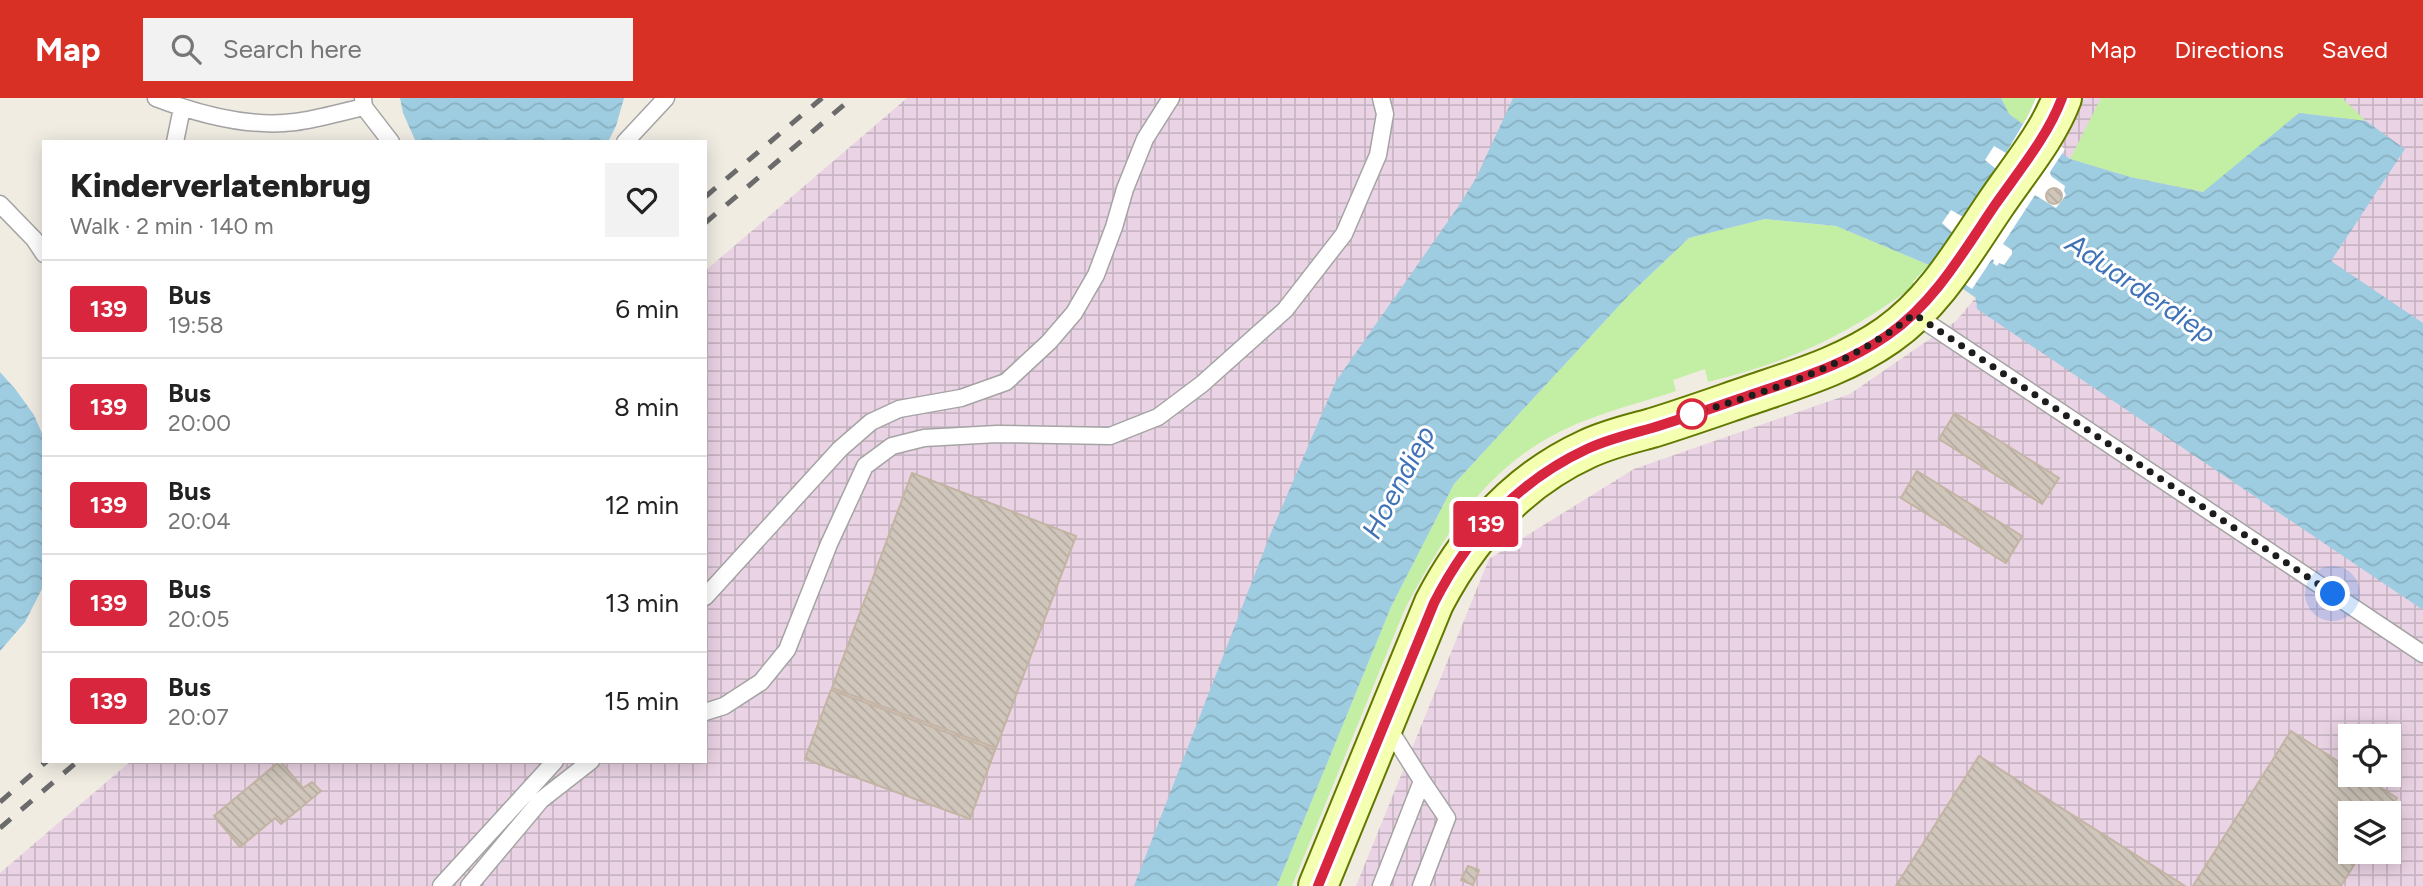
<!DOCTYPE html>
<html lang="en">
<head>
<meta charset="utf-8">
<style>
  :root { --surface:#fff; --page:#f2f2f2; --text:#222; --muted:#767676; --line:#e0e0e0; --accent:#d93025 }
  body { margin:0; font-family:Figtree,sans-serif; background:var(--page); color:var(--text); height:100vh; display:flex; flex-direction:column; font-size:26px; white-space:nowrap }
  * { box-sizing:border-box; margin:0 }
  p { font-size:23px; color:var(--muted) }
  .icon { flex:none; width:38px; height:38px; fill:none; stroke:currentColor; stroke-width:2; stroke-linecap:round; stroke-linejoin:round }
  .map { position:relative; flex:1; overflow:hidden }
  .drawer { position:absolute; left:42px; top:42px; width:665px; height:623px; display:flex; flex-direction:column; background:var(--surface); border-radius:0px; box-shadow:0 4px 18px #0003 }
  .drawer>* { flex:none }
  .badge { padding:0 14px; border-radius:5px; font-size:24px; line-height:46px }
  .fabs { position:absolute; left:2338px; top:626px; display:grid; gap:14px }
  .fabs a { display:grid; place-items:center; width:63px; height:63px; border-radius:0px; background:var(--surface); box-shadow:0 4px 18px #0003; font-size:35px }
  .you { position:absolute; width:35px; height:35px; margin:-18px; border:5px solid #fff; border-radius:50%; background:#1a73e8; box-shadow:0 0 0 10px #1a73e833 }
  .map>.badge { position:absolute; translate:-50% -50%; box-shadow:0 0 0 4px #fff }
  .round { display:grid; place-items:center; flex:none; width:74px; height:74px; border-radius:0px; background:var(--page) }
  .head { display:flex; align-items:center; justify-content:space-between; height:119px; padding:0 28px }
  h1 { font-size:33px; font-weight:800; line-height:52px }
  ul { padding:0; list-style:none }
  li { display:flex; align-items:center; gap:21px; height:98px; padding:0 28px; border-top:2px solid var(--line) }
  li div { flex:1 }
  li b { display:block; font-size:26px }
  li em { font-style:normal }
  li .badge { min-width:77px; font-weight:700; text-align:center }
  header { display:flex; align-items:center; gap:42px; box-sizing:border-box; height:98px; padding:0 35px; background:var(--accent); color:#fff }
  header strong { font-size:33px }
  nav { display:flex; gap:38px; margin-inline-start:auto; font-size:24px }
  .search { width:490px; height:63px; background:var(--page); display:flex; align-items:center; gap:18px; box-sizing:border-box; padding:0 24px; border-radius:0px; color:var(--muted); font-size:26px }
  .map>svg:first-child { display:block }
  .industrial { fill:url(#industrial-grid); fill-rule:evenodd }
  .grass { fill:#c2efa3 }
  .water { fill:url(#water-waves) }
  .pier { fill:#fff }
  .building { fill:url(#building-back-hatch); stroke:#c3b4a3; stroke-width:2 }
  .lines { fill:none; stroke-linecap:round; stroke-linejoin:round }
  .service-casing { stroke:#a4a4a4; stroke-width:19 }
  .secondary-casing { stroke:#627900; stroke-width:42 }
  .service { stroke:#fff; stroke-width:16 }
  .secondary { stroke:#f5ffb1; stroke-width:38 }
  .rail { stroke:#6b6b6b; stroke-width:5; stroke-dasharray:14 14; stroke-linecap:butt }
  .line-casing { stroke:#fff; stroke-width:16 }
  .line { stroke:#d7263d; stroke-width:10 }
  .walk { stroke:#1d1d1d; stroke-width:7; stroke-dasharray:0 12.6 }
  .stop-dot { fill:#fff; stroke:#d7263d; stroke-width:3.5 }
  .labels { text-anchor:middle; stroke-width:6; stroke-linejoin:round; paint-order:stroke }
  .water-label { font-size:28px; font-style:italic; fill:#4072b7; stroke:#fff }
</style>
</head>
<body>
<header>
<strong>Map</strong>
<div class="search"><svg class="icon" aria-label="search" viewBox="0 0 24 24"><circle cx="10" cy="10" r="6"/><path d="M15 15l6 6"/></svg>Search here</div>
<nav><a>Map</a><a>Directions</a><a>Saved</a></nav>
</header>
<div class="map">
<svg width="2423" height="788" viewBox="0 0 2423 788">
  <defs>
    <pattern id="industrial-grid" width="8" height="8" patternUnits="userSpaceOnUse" patternTransform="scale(1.75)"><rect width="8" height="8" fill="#ead3e4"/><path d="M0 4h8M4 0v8" fill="none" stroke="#c8b5c3"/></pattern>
    <pattern id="water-waves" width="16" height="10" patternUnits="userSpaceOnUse" patternTransform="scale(1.75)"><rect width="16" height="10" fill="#9ecde2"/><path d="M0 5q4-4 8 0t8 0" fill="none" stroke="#88b0c1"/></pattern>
    <pattern id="building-back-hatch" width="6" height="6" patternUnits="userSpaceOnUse" patternTransform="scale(1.75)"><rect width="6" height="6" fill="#d0c6bb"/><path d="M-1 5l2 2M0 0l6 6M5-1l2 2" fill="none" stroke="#b2aaa0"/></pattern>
  </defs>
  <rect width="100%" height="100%" fill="#f0ece2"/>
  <path class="industrial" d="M 907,0 L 1535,0 L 1141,788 L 0,788 L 0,775 L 131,663 L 705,663 L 705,173 Z
    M 1988,0 L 2423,0 L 2423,788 L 1356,788 L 1489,461 L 1634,371 L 1850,296 L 1956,223 L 2042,121 ZM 2350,639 L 2389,639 L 2389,677 L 2350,677 ZM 2350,716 L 2389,716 L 2389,754 L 2350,754 Z"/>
  <path class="grass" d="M 2001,0 L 2037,0 L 2023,26 L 2009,16 Z
    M 2101,0 L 2342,0 L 2366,23 L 2299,15 L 2204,94 L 2130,79 L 2070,61 Z
    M 1765,121 L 1836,128 L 1929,167 L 1913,184 L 1915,187 C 1848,237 1790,264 1708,284 L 1705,271 L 1673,282 L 1676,293 C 1646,303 1614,311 1584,323 C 1493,358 1447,430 1404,513 L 1292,788 L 1277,788 L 1391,509 L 1454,386 L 1629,197 L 1689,140 Z"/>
  <path class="water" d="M 400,0 L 624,0 L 616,28 L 608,44 L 416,44 L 403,15 Z
    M 1513,0 L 2001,0 L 2009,16 L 2070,61 L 2130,79 L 2203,94 L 2299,15 L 2366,23 L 2405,51 L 2331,163 L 2423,225 L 2423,512 L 1977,211 L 1976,200 L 1929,167 L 1836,128 L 1765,121 L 1689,140 L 1629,197 L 1454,386 L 1391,509 L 1277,788 L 1134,788 L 1270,437 L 1336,283 L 1458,109 L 1476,80 Z
    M 0,274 L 16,292 L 34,317 L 44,340 L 44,487 L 25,524 L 0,553 Z"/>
  <path class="pier" d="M 2036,0 L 2039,0 L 2027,25 L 2065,51 L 2050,74 L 2051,78 L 2065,88 L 2064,93 L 2066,97 L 2056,110 L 2035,97 L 2003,146 L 2012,152 L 2012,156 L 2004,167 L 1999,165 L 1997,168 L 1993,165 L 1994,162 L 1992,161 L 1972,191 L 1934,165 L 1915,187 L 1913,184 L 1929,167 L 1953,135 L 1942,125 L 1951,112 L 1963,119 L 1996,71 L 1985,62 L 1994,48 L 2006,55 L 2029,16 Z"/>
  <path class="building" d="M2046 98a8 8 0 1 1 16 0a8 8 0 1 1-16 0Z
    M 1955,315 L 2059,380 L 2042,406 L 1939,341 Z
    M 1917,373 L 2022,438 L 2006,465 L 1901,400 Z
    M 912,375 L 1076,438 L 996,650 L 832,590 Z
    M 831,592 L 995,652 L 970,721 L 805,661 Z
    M 2291,633 L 2350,671 L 2350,677 L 2361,677 L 2397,700 L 2387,716 L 2350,716 L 2350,754 L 2362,754 L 2341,788 L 2193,788 Z
    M 1979,658 L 2185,788 L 1896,788 Z
    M 280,663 L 303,690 L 312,684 L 321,693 L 281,726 L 275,720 L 240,749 L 214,718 Z
    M 1468,768 L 1479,772 L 1473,787 L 1461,782 Z"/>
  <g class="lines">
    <g class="service-casing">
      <path id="service" d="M 156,0 C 198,16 249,30 295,24 C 318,21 341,14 364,9
        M 363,0 L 364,9 L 391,44
        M 175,44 L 182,10
        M 625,44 L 666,0
        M 0,106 L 34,141 L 44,156
        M 1914,216 L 2423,556
        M 705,499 L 840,351 L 871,324 L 899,311 L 961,300 L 1006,284 L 1049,244 L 1074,215 L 1096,177 L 1114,129 L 1125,91 L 1145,41 L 1171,0
        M 705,614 L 724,608 L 761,584 L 787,552 L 829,446 L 865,368 L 892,348 L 924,340 L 997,336 L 1110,338 L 1158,319 L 1202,286 L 1285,212 L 1344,136 L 1378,57 L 1385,16 L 1381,0
        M 441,788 L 555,663
        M 469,788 L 541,702 L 591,663
        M 1381,788 L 1422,683 L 1386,626
        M 1421,788 L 1447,720 L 1422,683"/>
    </g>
    <g class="secondary-casing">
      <path id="secondary" d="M 1318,788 L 1434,505 C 1469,438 1517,383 1587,351 C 1608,341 1630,336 1652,330 C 1691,318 1729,304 1768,291 C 1810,277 1851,263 1888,237 C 1935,204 1963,154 1995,107 C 2017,74 2048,38 2062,0"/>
    </g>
    <use href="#service" class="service"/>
    <use href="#secondary" class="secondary"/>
    <path class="rail" d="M 705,99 L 822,0
      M 705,125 L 852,0
      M 0,704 L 47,663
      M 0,730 L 78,663"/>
  </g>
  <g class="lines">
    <g class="line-casing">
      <path id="line" d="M 1318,788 L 1434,505 C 1468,438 1518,383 1587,351 C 1608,341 1630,336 1652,330 C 1691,318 1729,304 1768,291 C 1810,277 1851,263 1888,237 C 1935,204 1963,154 1995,107 C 2018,74 2048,38 2062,0"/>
    </g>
    <use href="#line" class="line"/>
    <path class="walk" d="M 1692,316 C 1774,291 1847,270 1914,216 L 2333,496"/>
  </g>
  <circle class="stop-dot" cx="1692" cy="316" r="14"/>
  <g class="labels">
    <g class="water-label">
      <text transform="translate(2141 190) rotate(34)" y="10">Aduarderdiep</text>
      <text transform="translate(1398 384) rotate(-62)" y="10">Hoendiep</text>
    </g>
  </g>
</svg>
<div class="fabs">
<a><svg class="icon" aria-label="locate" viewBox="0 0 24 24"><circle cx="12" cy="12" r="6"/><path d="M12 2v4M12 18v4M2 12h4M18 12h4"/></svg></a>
<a><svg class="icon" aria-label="layers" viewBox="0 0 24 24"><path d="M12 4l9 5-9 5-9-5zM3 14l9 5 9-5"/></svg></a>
</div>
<div class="you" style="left:2333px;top:496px"></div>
<b class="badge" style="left:1486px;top:426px;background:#d7263d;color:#fff">139</b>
<section class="drawer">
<div class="head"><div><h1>Kinderverlatenbrug</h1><p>Walk · 2 min · 140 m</p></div><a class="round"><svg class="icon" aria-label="heart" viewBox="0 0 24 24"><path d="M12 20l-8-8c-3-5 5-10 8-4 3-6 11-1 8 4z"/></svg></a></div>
<ul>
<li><span class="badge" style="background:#d7263d;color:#fff">139</span><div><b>Bus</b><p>19:58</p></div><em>6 min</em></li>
<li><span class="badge" style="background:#d7263d;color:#fff">139</span><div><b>Bus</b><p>20:00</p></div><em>8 min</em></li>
<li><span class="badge" style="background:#d7263d;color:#fff">139</span><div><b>Bus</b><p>20:04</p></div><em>12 min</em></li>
<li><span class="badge" style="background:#d7263d;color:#fff">139</span><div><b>Bus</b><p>20:05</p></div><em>13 min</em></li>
<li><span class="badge" style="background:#d7263d;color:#fff">139</span><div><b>Bus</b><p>20:07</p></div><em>15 min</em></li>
</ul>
</section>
</div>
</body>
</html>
